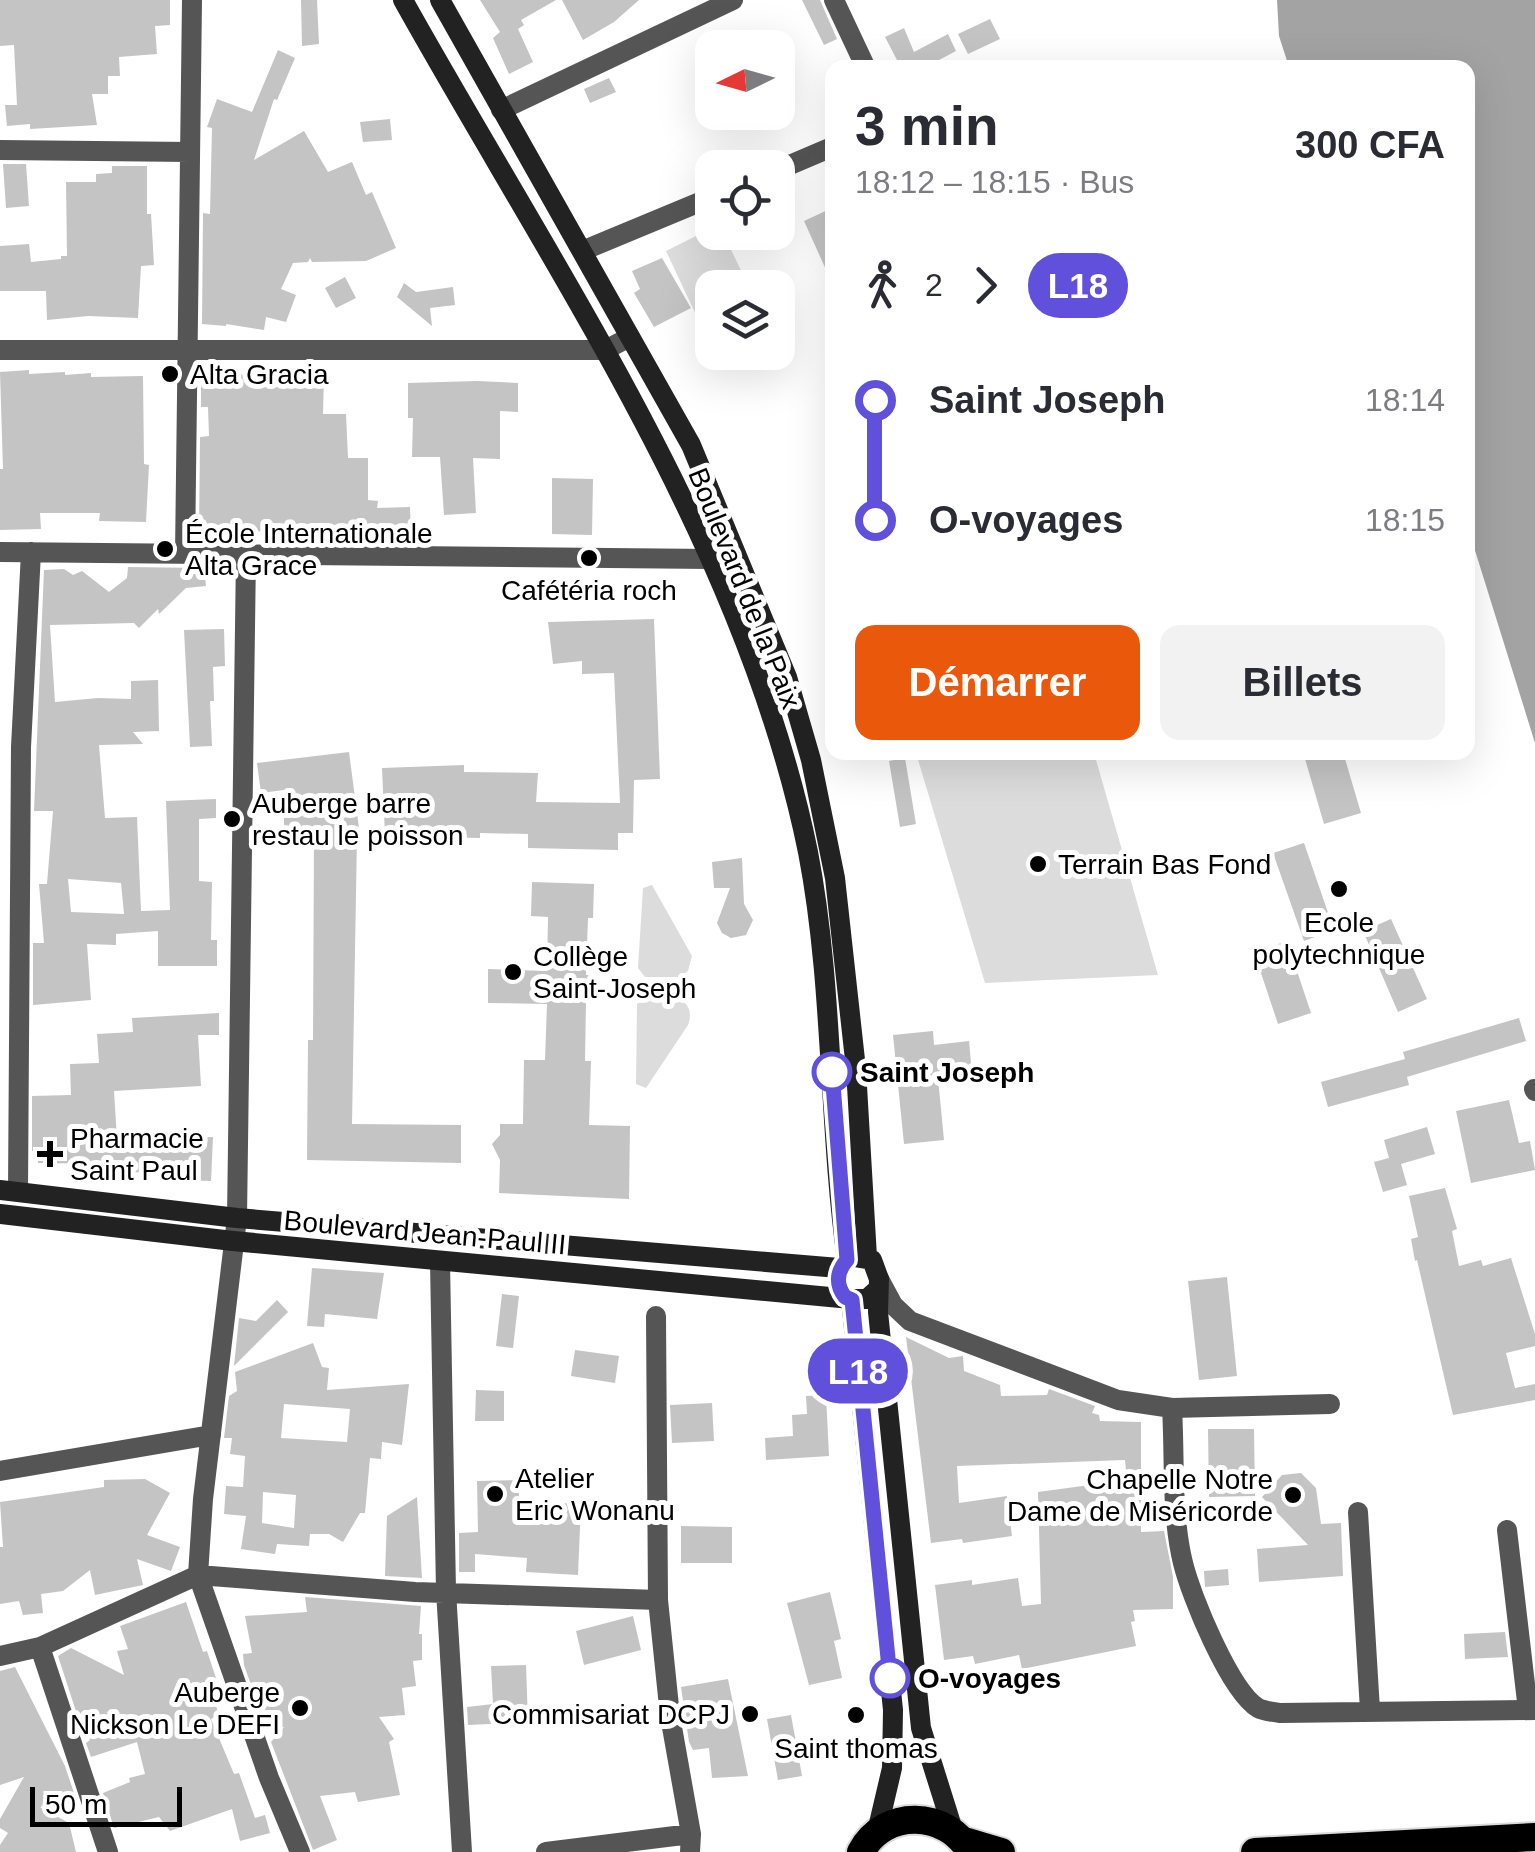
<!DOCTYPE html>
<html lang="fr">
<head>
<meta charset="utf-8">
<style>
  :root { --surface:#fff; --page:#f2f2f3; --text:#2b2b33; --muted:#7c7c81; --accent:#ea580c }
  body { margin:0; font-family:Arial,sans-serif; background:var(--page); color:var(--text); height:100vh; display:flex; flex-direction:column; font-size:38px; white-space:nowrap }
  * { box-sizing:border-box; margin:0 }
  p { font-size:32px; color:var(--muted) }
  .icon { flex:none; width:55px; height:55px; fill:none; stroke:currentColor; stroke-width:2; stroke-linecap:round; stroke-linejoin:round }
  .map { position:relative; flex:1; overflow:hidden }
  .side { position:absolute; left:825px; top:60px; width:650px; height:700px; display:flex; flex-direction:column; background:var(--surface); border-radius:20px; box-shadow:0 10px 40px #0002 }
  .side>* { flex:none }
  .badge { padding:0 20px; border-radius:32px; font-size:35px; line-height:65px }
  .needle { width:65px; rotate:265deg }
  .tools { position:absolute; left:695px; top:30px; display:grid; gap:20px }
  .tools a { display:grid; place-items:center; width:100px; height:100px; border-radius:20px; background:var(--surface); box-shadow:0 10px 40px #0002; font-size:50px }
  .scale { position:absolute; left:30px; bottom:25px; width:152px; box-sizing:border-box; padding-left:10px; border:5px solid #000; border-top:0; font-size:28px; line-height:35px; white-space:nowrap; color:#000; -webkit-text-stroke:8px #fff; paint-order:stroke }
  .map>.badge { position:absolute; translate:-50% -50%; box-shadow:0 0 0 5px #fff }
  .legs { display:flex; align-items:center; gap:15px; height:110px; padding:0 30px; font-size:32px }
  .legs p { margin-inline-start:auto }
  .head { display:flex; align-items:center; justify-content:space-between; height:170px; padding:0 30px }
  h1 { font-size:55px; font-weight:800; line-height:75px }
  .primary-button { display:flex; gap:20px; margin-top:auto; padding:20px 30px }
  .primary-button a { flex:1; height:115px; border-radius:20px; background:var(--accent); color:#fff; font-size:40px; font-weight:800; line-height:115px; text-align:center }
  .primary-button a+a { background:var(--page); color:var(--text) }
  ul { padding:0 30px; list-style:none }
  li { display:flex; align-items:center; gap:35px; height:120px; font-size:38px }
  li i { display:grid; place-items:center; width:15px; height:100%; margin:0 12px; background:currentColor }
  li i::after { content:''; width:25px; height:25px; margin:-12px; border:8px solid; border-radius:50%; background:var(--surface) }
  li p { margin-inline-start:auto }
  li:first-child i { background:linear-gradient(#0000 50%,currentColor 0) }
  li:last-child i { background:linear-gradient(currentColor 50%,#0000 0) }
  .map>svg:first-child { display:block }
  .green { fill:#dcdcdc }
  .water { fill:#a3a3a3 }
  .building { fill:#c4c4c4; fill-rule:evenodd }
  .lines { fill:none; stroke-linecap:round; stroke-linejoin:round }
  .trunk-casing { stroke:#dbdbdb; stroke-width:32 }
  .minor { stroke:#555; stroke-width:20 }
  .secondary { stroke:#222; stroke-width:20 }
  .trunk { stroke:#000; stroke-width:28 }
  .line-1-casing { stroke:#fff; stroke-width:22 }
  .line-1 { stroke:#6050dc; stroke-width:15 }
  .poi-dot { fill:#000; stroke:#fff; stroke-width:4 }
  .stop-1-dot { fill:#fff; stroke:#6050dc; stroke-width:5 }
  .labels { text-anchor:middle; stroke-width:10; stroke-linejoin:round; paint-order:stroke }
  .poi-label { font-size:28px; fill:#000; stroke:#fff; text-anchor:start }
  .street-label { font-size:28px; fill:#000; stroke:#fff }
  .stop-label { font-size:28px; font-weight:bold; fill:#000; stroke:#fff; text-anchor:start }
</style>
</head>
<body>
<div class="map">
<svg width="1535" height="1852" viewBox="0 0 1535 1852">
  <rect width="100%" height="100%" fill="#fff"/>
  <path class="green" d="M 712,228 L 712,232 L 723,233 L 749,287 L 712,288 L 712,349 L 666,251 Z
    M 916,753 L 1094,753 L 1158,975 L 985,983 Z
    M 652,885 L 692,956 L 688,971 L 680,977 L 645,977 L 638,968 L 643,888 Z
    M 646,996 C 667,997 698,995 688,1025 L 646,1088 L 636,1084 L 637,1004 Z"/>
  <path class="water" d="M 1277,0 L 1535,0 L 1535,743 L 1468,528 L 1468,68 L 1289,67 L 1279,36 Z"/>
  <path class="building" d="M 0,0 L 170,0 L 170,25 L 155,26 L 157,54 L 119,57 L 120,76 L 108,76 L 108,94 L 92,94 L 97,125 L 30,129 L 30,124 L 7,126 L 5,105 L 17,105 L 14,45 L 0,46 Z
    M 301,0 L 317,0 L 319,44 L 302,46 Z
    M 480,0 L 556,0 L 521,20 L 524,25 L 518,29 L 533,62 L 509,74 L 493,38 L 500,32 Z
    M 562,0 L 639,0 L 614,22 L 583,40 Z
    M 802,0 L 820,0 L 837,39 L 824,45 Z
    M 990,19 L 1000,39 L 968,54 L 958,34 Z
    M 904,28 L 914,52 L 948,34 L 956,51 L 924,68 L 883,68 L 897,60 L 885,37 Z
    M 278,50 L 295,58 L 277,100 L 274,99 L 254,160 L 304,131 L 328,172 L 352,162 L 366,195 L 372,192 L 396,248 L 366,261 L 312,262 L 310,258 L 308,262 L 293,263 L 281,289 L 296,295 L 286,322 L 266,317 L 264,330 L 226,324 L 226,326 L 202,324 L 203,213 L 210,214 L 212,128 L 207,127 L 217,99 L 252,112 Z
    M 609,78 L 616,92 L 590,103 L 584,89 Z
    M 390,119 L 392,140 L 363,142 L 360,122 Z
    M 3,164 L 26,164 L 29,206 L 6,208 Z
    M 112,166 L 147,166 L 147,214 L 151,214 L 154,265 L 141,266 L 138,318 L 88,316 L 47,320 L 46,291 L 0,291 L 0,246 L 29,244 L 31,262 L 61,259 L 61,256 L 67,256 L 66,182 L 96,182 L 96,174 L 112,173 Z
    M 832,208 L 832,283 L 804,221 Z
    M 662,258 L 691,308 L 654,327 L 634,293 L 640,289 L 632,271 Z
    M 345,277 L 356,298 L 336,308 L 325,288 Z
    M 404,283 L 416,292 L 453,287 L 455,305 L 430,308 L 432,326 L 397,297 Z
    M 29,370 L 29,374 L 65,372 L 65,375 L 91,373 L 91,377 L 143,376 L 144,464 L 149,465 L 146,522 L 99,521 L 100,513 L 40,513 L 41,529 L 0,530 L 0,469 L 3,469 L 0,372 Z
    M 272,372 L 324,373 L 323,414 L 346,414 L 348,458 L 368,458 L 368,500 L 378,501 L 377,508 L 410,507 L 411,536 L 385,537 L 385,532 L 348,530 L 349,526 L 199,535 L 200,437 L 209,436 L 208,407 L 201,407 L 201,378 Z
    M 477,381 L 518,383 L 518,412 L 500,411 L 500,459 L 473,458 L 476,513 L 444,515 L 440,457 L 412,457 L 413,418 L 408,418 L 408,383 Z
    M 552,478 L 593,479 L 592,535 L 552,534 Z
    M 128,567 L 204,568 L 206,586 L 186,588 L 159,614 L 158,609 L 139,628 L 134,623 L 50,625 L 55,702 L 98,698 L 131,699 L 131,681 L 158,680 L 159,731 L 133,732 L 143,744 L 99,745 L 105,818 L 137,817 L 141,911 L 170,910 L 166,801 L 216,799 L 216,818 L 199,819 L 199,881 L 212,882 L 211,940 L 217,940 L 217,966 L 158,966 L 158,931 L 116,934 L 116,945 L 87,944 L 91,1000 L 33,1005 L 33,943 L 44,943 L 39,884 L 47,884 L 53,811 L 34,811 L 44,570 L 64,569 L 73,575 L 82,571 L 109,592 L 127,578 ZM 68,879 L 121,883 L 124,914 L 71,912 Z
    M 654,619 L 660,779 L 634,780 L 633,833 L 618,833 L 618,850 L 528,848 L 528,834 L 480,833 L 480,838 L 385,836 L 382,768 L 464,765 L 464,772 L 538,773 L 536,802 L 620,803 L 614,673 L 582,674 L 582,661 L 553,664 L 548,622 Z
    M 224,629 L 225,666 L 213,667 L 214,701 L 210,701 L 212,746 L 190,747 L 184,630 Z
    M 349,752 L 360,836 L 357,836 L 352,1124 L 461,1125 L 461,1163 L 307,1160 L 308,1040 L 313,1040 L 314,839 L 284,839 L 284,790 L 261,793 L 257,763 Z
    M 1303,752 L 1343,752 L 1361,813 L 1324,824 Z
    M 905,758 L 916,824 L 900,827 L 889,761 Z
    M 1304,843 L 1334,930 L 1304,941 L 1273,853 Z
    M 742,858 L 744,904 L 753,920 L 746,935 L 731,938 L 722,933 L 717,923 L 730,888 L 714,888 L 712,862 Z
    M 532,882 L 594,884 L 593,918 L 588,918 L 586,975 L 596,976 L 596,1001 L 586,1001 L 585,1061 L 591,1061 L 589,1125 L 630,1126 L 629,1199 L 499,1193 L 500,1160 L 492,1144 L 500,1135 L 500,1124 L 523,1124 L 524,1060 L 545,1060 L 547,1004 L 488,1003 L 488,969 L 547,971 L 548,917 L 531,916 Z
    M 1391,919 L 1427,999 L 1398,1012 L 1363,931 Z
    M 1287,941 L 1311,1013 L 1278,1024 L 1254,952 Z
    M 219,1013 L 219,1035 L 198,1035 L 201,1086 L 114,1091 L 117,1139 L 213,1137 L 211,1181 L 173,1180 L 174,1171 L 117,1173 L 117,1164 L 38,1163 L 37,1151 L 32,1151 L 32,1096 L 71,1095 L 70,1064 L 99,1063 L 97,1034 L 133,1032 L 132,1018 Z
    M 1519,1018 L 1526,1041 L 1407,1077 L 1409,1085 L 1328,1107 L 1321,1082 L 1405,1059 L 1403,1052 Z
    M 933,1031 L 934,1045 L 969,1041 L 972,1074 L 938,1078 L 944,1140 L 904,1144 L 893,1035 Z
    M 1509,1100 L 1519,1143 L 1530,1141 L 1535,1170 L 1471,1183 L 1456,1111 Z
    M 1427,1127 L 1435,1154 L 1401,1164 L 1407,1185 L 1383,1192 L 1374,1162 L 1389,1158 L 1384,1140 Z
    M 1445,1188 L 1457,1229 L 1452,1231 L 1459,1266 L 1481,1260 L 1483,1266 L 1511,1258 L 1535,1334 L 1535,1346 L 1506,1353 L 1515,1388 L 1535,1384 L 1535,1400 L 1453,1415 L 1417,1260 L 1415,1261 L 1411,1239 L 1418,1237 L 1409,1196 Z
    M 312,1268 L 384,1273 L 377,1319 L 325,1314 L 324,1327 L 307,1326 Z
    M 1227,1277 L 1237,1376 L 1199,1380 L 1188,1281 Z
    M 502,1294 L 519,1296 L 513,1348 L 496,1346 Z
    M 277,1300 L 288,1312 L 234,1366 L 239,1318 L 256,1321 Z
    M 906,1337 L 949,1358 L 963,1356 L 964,1371 L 1000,1385 L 1001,1396 L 1047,1395 L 1049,1389 L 1095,1406 L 1092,1413 L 1099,1415 L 1100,1421 L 1141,1422 L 1141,1532 L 1164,1531 L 1173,1577 L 1173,1609 L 1133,1610 L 1135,1621 L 1131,1622 L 1136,1646 L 1022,1669 L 1019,1655 L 975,1664 L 973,1656 L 944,1660 L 935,1585 L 972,1580 L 972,1585 L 1018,1578 L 1022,1606 L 1041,1604 L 1038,1492 L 1127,1480 L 1125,1460 L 957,1466 L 959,1503 L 1007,1496 L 1012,1536 L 963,1543 L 962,1539 L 931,1543 Z
    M 313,1343 L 322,1367 L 329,1368 L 327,1390 L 409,1384 L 402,1445 L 382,1442 L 381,1459 L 370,1458 L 365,1513 L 360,1513 L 343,1542 L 329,1534 L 310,1534 L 309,1546 L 277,1544 L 275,1554 L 241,1549 L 246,1516 L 224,1514 L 226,1486 L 243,1487 L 245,1456 L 230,1454 L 232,1438 L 224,1438 L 229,1396 L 237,1391 L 235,1372 ZM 284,1404 L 350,1409 L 347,1442 L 281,1438 ZM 263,1492 L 296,1495 L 294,1528 L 262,1523 Z
    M 575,1350 L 619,1356 L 615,1383 L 571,1376 Z
    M 476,1390 L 504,1391 L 504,1421 L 475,1421 Z
    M 826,1395 L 829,1456 L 766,1460 L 765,1438 L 793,1436 L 792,1415 L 807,1414 L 806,1396 Z
    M 712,1403 L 714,1441 L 672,1443 L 670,1405 Z
    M 1208,1429 L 1254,1429 L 1255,1496 L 1209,1497 Z
    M 1301,1473 L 1316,1488 L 1321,1524 L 1341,1523 L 1343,1576 L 1259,1582 L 1257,1549 L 1308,1545 L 1262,1497 L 1282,1475 Z
    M 145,1479 L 170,1493 L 147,1535 L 180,1547 L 171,1571 L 137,1559 L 143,1585 L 95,1595 L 90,1570 L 63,1591 L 41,1594 L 43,1613 L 23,1615 L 19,1601 L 0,1604 L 0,1547 L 3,1547 L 0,1502 L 104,1487 L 104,1480 Z
    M 519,1480 L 519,1501 L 581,1504 L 578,1575 L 526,1572 L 527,1558 L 475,1554 L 475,1572 L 459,1572 L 459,1533 L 478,1532 L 477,1481 Z
    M 417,1497 L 422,1578 L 385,1576 L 387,1516 Z
    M 681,1526 L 732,1527 L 732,1563 L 681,1563 Z
    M 1228,1569 L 1229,1585 L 1205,1587 L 1204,1571 Z
    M 830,1592 L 841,1639 L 834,1641 L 842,1678 L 809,1685 L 787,1603 Z
    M 305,1597 L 421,1606 L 419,1634 L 422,1634 L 422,1660 L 413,1661 L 416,1686 L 402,1688 L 405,1715 L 379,1717 L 394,1739 L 389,1742 L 400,1795 L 358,1802 L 355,1792 L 320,1796 L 337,1840 L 313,1850 L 271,1742 L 284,1727 L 266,1728 L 244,1665 L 243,1654 L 252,1653 L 245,1616 L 307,1612 Z
    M 186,1602 L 203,1652 L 207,1651 L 222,1696 L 213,1697 L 219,1715 L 211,1719 L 234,1774 L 239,1773 L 255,1818 L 265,1815 L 270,1833 L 240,1841 L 232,1809 L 170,1831 L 159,1817 L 114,1828 L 103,1793 L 130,1782 L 129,1778 L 145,1774 L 137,1742 L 91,1757 L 86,1743 L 90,1740 L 83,1733 L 58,1656 L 71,1648 L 124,1675 L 117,1651 L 128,1649 L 120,1626 Z
    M 633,1616 L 641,1650 L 584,1665 L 576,1631 Z
    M 1505,1632 L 1508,1657 L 1465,1659 L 1464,1634 Z
    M 526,1665 L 528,1722 L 468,1725 L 467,1707 L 493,1704 L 491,1666 Z
    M 15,1667 L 65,1766 L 77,1802 L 40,1807 L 69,1823 L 76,1852 L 0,1852 L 0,1845 L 8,1833 L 0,1828 L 0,1819 L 24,1777 L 0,1785 L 0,1671 Z
    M 728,1679 L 748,1776 L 712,1778 L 709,1748 L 693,1750 L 689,1742 L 681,1687 Z
    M 791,1715 L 802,1776 L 778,1780 L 767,1719 Z"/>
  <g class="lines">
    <g class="trunk-casing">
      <path id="trunk" d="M 964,1841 L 1001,1852
        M 861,1852 C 884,1808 947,1810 970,1852
        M 1255,1852 L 1535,1837"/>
    </g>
    <path class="minor" d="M 834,0 L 866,68
      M 501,110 L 733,0
      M 0,150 L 190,152
      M 778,170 L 832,147
      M 582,251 L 712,197
      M 0,350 L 605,350 L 630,337
      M 0,552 L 710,559
      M 185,554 L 192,0
      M 246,554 L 237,1218 L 203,1499 L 198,1575 L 269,1778 L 300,1852
      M 1534,1089 L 1535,1091
      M 18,1191 L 21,747 L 31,552
      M 440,1262 L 446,1591 L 462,1852
      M 879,1279 L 893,1305 L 910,1321 L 1118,1400 L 1172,1408 L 1330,1404
      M 656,1316 L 658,1600 L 670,1716 L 691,1834 L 690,1852
      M 1172,1408 C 1175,1458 1171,1514 1183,1563 C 1191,1596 1230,1691 1258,1708 C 1264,1711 1273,1712 1280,1713 L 1535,1710
      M 0,1471 L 211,1435
      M 1358,1512 L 1370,1710
      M 1507,1530 L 1528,1710
      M 40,1647 L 108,1852
      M 0,1656 L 40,1647 L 198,1575 L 415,1592 L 658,1600
      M 546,1852 L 691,1834"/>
    <path class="secondary" d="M 403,0 C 553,269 746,546 808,852 C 834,987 828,1125 847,1260
      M 440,0 L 691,445 L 787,677 L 811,760 L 835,878 L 856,1069 L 867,1257
      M 0,1190 L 237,1218 L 839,1268
      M 0,1214 L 233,1241 L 851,1299 L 867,1299 L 877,1290
      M 854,1257 L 872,1260 L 879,1279 L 878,1312 L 921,1728 L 953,1830
      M 851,1299 L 893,1710 L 892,1768 L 877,1832"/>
    <use href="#trunk" class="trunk"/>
  </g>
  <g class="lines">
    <g class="line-1-casing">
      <path id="line-1" d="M 832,1072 L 847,1260 C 837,1271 835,1284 845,1297 L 852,1300 L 890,1678"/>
    </g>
    <use href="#line-1" class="line-1"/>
  </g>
  <g class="poi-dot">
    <circle cx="170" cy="374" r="10"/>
    <circle cx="165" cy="549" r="10"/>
    <circle cx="589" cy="558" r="10"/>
    <circle cx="232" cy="819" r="10"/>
    <circle cx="1038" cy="864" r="10"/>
    <circle cx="1339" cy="889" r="10"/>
    <circle cx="513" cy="972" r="10"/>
    <path d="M45 1139h10v10h10v10h-10v10h-10v-10h-10v-10h10z"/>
    <circle cx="495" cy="1494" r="10"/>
    <circle cx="1293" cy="1495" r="10"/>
    <circle cx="300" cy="1708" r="10"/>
    <circle cx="750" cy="1714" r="10"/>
    <circle cx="856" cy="1715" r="10"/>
  </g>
  <g class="stop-1-dot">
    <circle cx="832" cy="1072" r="18"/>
    <circle cx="890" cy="1678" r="18"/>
  </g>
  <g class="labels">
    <g class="poi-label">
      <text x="190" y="384">Alta Gracia</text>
      <text x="185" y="543">École Internationale<tspan x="185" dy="32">Alta Grace</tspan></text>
      <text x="589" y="600" text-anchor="middle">Cafétéria roch</text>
      <text x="252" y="813">Auberge barre<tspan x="252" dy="32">restau le poisson</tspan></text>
      <text x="1058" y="874">Terrain Bas Fond</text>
      <text x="1339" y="932" text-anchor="middle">Ecole<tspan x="1339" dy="32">polytechnique</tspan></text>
      <text x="533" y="966">Collège<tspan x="533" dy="32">Saint-Joseph</tspan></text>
      <text x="70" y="1148">Pharmacie<tspan x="70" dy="32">Saint Paul</tspan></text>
      <text x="515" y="1488">Atelier<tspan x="515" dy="32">Eric Wonanu</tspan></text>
      <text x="1273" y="1489" text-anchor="end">Chapelle Notre<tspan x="1273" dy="32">Dame de Miséricorde</tspan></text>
      <text x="280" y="1702" text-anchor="end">Auberge<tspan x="280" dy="32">Nickson Le DEFI</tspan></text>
      <text x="730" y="1724" text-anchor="end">Commisariat DCPJ</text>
      <text x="856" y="1758" text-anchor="middle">Saint thomas</text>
    </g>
    <g class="street-label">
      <text transform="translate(745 588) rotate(68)" y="10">Boulevard de la Paix</text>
      <text transform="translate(425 1232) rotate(5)" y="10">Boulevard Jean-Paul II</text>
    </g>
    <g class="stop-label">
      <text x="860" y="1082">Saint Joseph</text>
      <text x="918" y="1688">O-voyages</text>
    </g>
  </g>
</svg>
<div class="tools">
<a><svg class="needle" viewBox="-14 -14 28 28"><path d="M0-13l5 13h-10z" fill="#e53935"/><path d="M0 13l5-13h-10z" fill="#7c7c81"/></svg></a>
<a><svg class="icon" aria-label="locate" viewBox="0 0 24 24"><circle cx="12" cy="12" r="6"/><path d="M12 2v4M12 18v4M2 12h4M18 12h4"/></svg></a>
<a><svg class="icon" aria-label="layers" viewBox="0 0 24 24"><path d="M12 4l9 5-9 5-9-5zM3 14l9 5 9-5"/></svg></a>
</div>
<div class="scale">50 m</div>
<b class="badge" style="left:858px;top:1371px;background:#6050dc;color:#fff">L18</b>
<section class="side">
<div class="head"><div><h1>3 min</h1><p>18:12 – 18:15 · Bus</p></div><b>300 CFA</b></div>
<div class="legs"><svg class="icon" aria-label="walk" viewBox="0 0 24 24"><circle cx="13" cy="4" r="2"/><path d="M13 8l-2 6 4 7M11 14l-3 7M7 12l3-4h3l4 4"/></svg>2<svg class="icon" aria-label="forward" viewBox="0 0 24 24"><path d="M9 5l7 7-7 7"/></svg><b class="badge" style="background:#6050dc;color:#fff">L18</b></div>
<ul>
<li><i style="color:#6050dc"></i><b>Saint Joseph</b><p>18:14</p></li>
<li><i style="color:#6050dc"></i><b>O-voyages</b><p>18:15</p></li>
</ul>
<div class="primary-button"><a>Démarrer</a><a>Billets</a></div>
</section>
</div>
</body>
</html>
